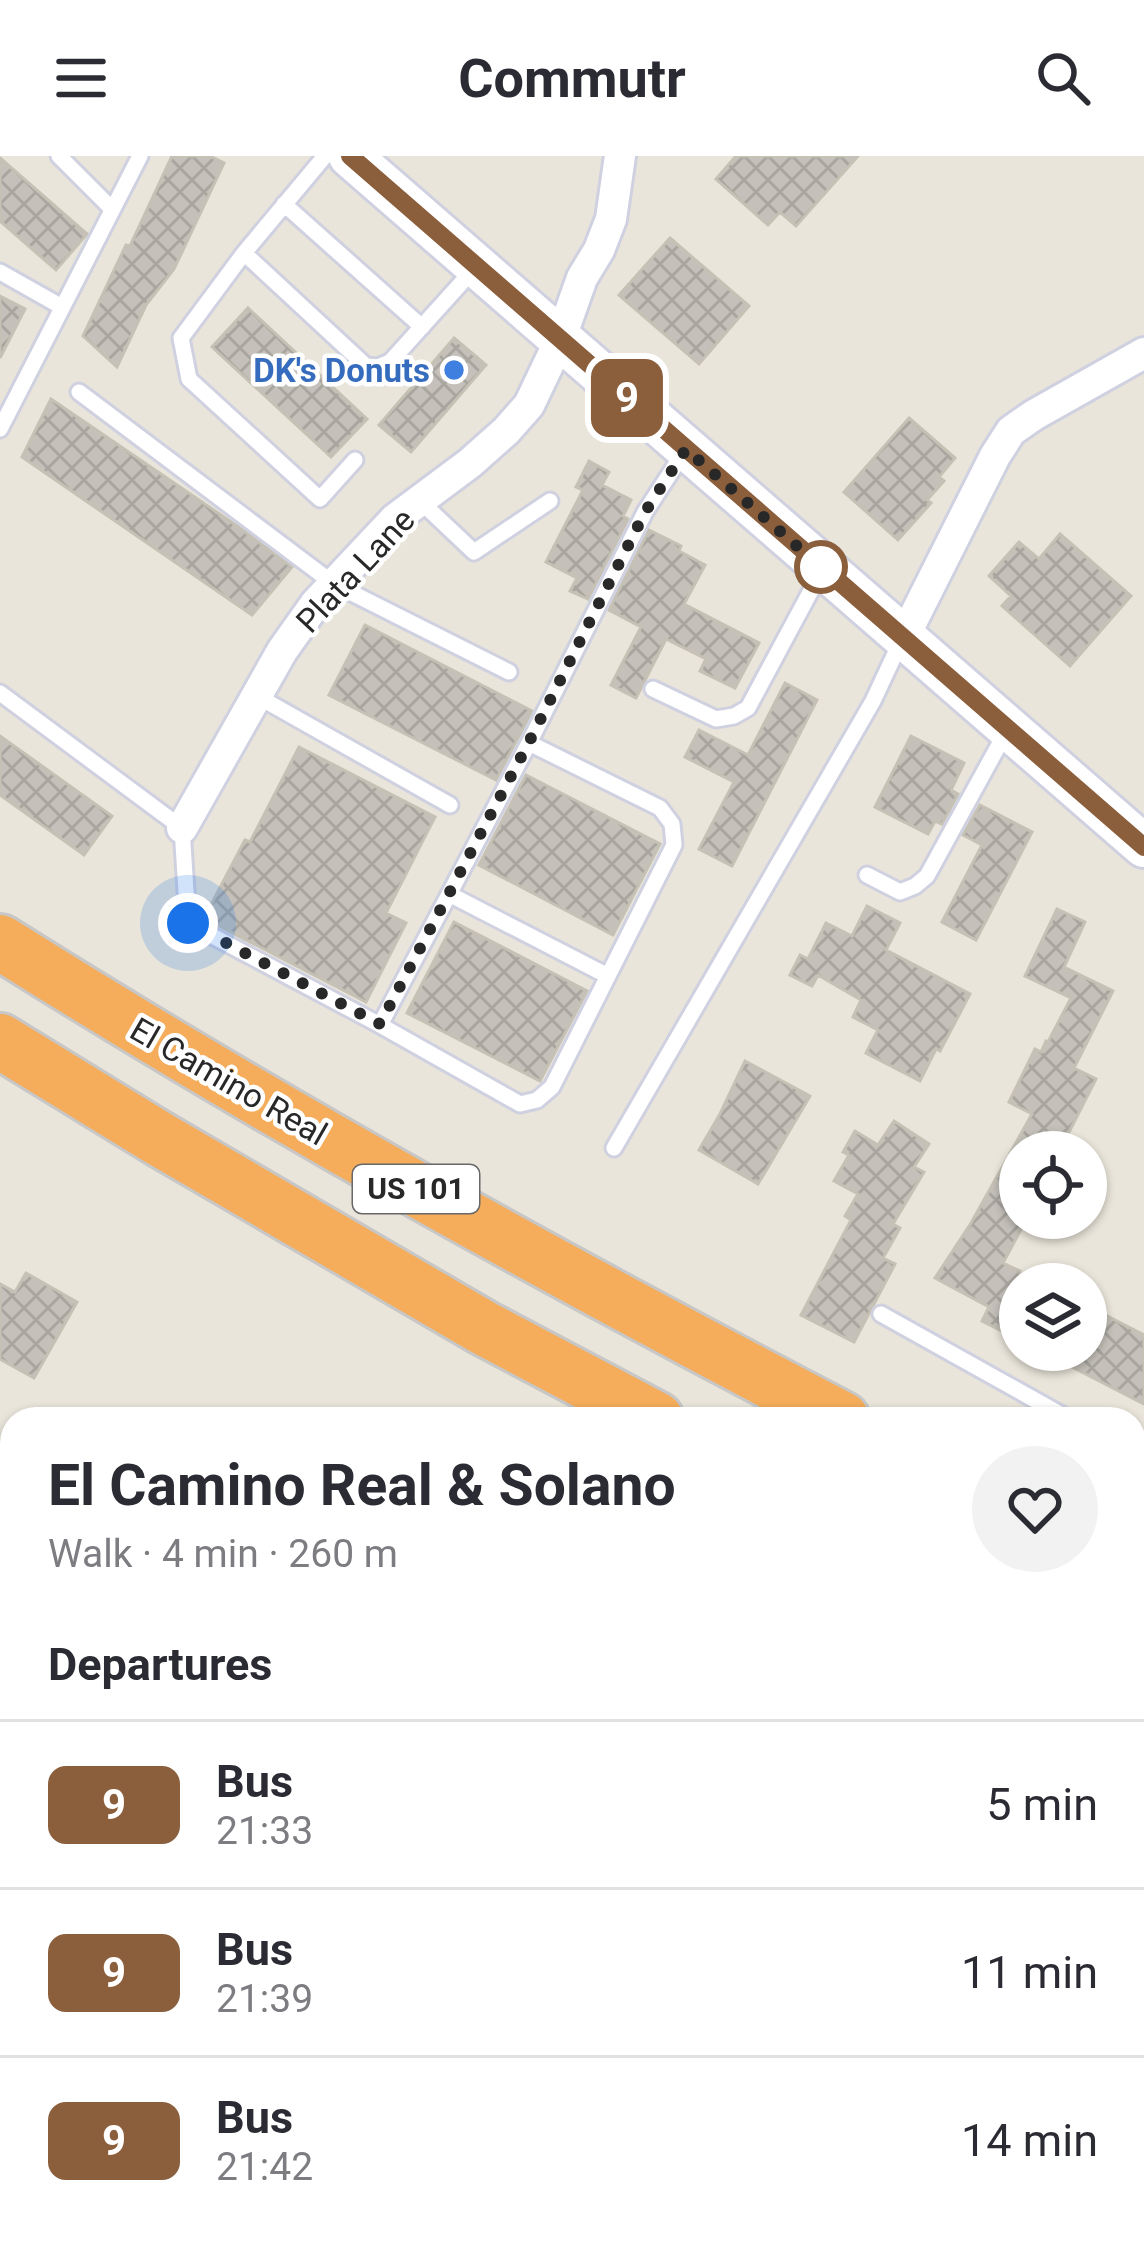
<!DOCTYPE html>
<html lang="en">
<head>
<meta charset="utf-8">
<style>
  :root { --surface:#fff; --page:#f2f2f3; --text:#2b2b33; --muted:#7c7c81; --line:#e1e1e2 }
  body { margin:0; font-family:Roboto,sans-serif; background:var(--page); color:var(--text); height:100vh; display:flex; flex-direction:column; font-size:45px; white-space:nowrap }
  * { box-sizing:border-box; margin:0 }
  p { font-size:39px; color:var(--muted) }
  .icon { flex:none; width:66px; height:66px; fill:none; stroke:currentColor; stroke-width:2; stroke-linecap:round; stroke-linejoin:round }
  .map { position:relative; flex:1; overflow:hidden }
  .details { position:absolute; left:0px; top:1251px; width:1146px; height:843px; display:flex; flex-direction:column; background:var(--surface); border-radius:36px 36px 0 0; box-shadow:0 3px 9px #0004 }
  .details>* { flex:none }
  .badge { padding:0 24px; border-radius:18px; font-size:42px; line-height:78px }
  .fabs { position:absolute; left:999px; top:975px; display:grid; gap:24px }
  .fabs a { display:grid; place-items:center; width:108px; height:108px; border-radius:50%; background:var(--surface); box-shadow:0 3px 9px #0004; font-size:60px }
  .you { position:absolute; width:60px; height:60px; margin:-30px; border:9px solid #fff; border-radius:50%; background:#1a73e8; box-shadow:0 0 0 18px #1a73e833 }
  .map>.badge { position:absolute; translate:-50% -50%; box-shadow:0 0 0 6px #fff }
  h2 { padding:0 48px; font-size:45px; line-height:108px }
  .round { display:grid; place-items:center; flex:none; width:126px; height:126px; border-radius:63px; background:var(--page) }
  .headline { display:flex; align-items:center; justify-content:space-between; height:204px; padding:0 48px }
  h1 { font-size:57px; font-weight:700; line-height:90px }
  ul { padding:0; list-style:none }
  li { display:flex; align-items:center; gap:36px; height:168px; padding:0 48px; border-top:3px solid var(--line) }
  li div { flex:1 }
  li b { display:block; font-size:45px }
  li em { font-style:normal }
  li .badge { min-width:132px; font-weight:700; text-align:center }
  header { display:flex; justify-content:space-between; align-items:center; height:156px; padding:0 48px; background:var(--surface); font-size:54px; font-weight:700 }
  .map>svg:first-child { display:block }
  .building { fill:url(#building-cross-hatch); stroke:#c5c1b4; stroke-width:3 }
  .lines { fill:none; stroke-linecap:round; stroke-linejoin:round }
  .service-casing { stroke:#d0d1e0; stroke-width:21 }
  .minor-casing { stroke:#d0d1e0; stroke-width:36 }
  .tertiary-casing { stroke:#d0d1e0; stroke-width:42 }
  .secondary-casing { stroke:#d0d1e0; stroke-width:48 }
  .motorway-casing { stroke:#c7c7c7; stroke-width:60 }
  .service { stroke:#fff; stroke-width:15 }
  .minor { stroke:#fff; stroke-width:30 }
  .tertiary { stroke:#fff; stroke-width:36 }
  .secondary { stroke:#fff; stroke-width:42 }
  .motorway { stroke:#f5ad5b; stroke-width:54 }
  .line-casing { stroke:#fff; stroke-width:27 }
  .line { stroke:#8b5e3c; stroke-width:18 }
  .walk { stroke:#282828; stroke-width:12; stroke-dasharray:0 21.6 }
  .shop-dot { fill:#3f7fe0; stroke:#fff; stroke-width:4.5 }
  .stop-dot { fill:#fff; stroke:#8b5e3c; stroke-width:6 }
  .labels { text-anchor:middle; stroke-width:9; stroke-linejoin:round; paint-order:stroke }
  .shield { fill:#fff; stroke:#686868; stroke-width:3 }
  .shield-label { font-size:30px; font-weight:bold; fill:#282828 }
  .shop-label { font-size:33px; font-weight:bold; fill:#366cbe; stroke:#fff; text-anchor:end }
  .street-label { font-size:33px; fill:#282828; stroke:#fff }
</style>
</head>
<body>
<header><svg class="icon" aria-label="menu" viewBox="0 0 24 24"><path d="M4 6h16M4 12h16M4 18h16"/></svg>Commutr<svg class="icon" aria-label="search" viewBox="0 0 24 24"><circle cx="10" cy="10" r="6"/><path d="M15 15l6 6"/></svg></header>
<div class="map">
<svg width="1144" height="2092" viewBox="0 0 1144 2092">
  <defs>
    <pattern id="building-cross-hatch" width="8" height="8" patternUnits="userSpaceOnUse" patternTransform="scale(3)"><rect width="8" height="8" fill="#c5c1ba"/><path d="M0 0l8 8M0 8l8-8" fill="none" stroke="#a9a6a0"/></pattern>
  </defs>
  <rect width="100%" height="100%" fill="#eae5da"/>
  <path class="building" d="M 172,0 L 210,0 L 224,7 L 174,113 L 146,149 L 117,211 L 83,180 L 126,89 L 130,90 Z
    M 736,0 L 858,0 L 796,70 L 780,56 L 768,69 L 716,23 Z
    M 0,2 L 87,78 L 56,114 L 0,65 Z
    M 670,82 L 749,150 L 699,208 L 619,139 Z
    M 0,140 L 25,153 L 0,202 Z
    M 248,152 L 367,263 L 331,301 L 212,191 Z
    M 454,182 L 486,209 L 411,296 L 379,269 Z
    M 51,243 L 240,372 L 292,411 L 252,459 L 22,301 Z
    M 909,262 L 955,302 L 939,321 L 944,325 L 927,344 L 931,347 L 898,384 L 844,336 Z
    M 589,305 L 609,316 L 602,329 L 631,344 L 623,360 L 628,363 L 588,443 L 570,435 L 577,422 L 546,406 L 583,334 L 576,331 Z
    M 649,374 L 681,390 L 679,395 L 705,409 L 684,448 L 759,487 L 735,532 L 700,515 L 706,503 L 666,483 L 636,542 L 611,529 L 641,471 L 609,454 Z
    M 1060,378 L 1131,440 L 1070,510 L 1002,450 L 1011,440 L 989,420 L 1019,386 L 1039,403 Z
    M 365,469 L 532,555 L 496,624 L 329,539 Z
    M 785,527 L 817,544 L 732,710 L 699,693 L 734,626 L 685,601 L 699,574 L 748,599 Z
    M 0,580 L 112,660 L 84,699 L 0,639 Z
    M 911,580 L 964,607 L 951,634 L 958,638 L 942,668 L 935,665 L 928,678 L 875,651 Z
    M 299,591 L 435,661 L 386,757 L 406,767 L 366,846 L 204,762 L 245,684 L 250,686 Z
    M 526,619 L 660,688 L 613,779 L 479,709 Z
    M 980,649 L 1032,676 L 976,784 L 942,766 L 982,689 L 963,679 Z
    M 867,750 L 900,767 L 886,794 L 970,838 L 940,895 L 936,893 L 920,925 L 866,897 L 878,874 L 853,861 L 861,844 L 818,819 L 812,830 L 790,819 L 800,799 L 808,803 L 826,767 L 852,780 Z
    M 1057,753 L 1085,766 L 1064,811 L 1113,835 L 1074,912 L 1096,923 L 1059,996 L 1020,996 L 1020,1062 L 1026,1064 L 1003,1107 L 1020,1115 L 1020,1184 L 982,1165 L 989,1151 L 935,1122 L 971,1067 L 1032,958 L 1009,946 L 1035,893 L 1041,896 L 1046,885 L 1048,886 L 1071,842 L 1025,820 Z
    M 454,766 L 587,835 L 540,925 L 407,857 Z
    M 745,905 L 810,940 L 758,1028 L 699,994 L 720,958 Z
    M 894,965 L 929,988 L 914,1011 L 924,1016 L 893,1068 L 900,1072 L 883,1102 L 895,1108 L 854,1186 L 801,1159 L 851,1064 L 845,1060 L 858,1038 L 834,1025 L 849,999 L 843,996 L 855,975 L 878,989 Z
    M 26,1117 L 77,1146 L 34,1222 L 0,1203 L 0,1128 L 15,1136 Z
    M 1086,1149 L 1144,1179 L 1144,1248 L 1039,1194 L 1086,1194 Z"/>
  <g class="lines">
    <g class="service-casing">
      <path id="service" d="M 59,0 L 112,53
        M 325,0 L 244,97 L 181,182 L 189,223 L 320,343 L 355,304
        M 284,48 L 422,171
        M 244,97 L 366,210 L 378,211 L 390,206 L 473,114
        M 0,116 L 62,151
        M 79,236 L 334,428 L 509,516
        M 0,273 L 140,0
        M 420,345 L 474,396 L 550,345
        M 653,533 L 716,563 L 734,560 L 748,552 L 821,416
        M 0,537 L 182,672 L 188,767 L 380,869 L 520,948 L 537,944 L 552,931 L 674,689 L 672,668 L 660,652 L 529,587 L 380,869
        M 257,540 L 450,649
        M 529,587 L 645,356 L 684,296
        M 867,719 L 900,736 L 915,730 L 927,720 L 1006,576
        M 449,738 L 608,820
        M 614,992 L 873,545 L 901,485
        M 881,1158 L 1069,1263
        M 1134,1299 L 1144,1305"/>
    </g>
    <g class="minor-casing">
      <path id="minor" d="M 903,483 L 995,300 L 1011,275 L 1034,259 L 1144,197
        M 182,672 L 282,495 L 316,447 L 395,363 L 470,307 L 506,275 L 529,249 L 560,184 L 582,122 L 599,94 L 611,63 L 620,0
        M 0,1544 L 12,1550
        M 1134,1852 L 1144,1857
        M 1035,2082 L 1054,2092"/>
    </g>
    <g class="tertiary-casing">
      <path id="tertiary" d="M 1134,2060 L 1144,2028"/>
    </g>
    <g class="secondary-casing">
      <path id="secondary" d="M 350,0 L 1144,690"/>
    </g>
    <g class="motorway-casing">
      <path id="motorway" d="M 0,786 C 273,958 556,1114 842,1263
        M 0,885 L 158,982 L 484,1172 L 656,1263
        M 1134,1415 L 1144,1421
        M 1134,1512 L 1144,1517
        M 1134,1584 L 1144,1589"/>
    </g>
    <use href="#service" class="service"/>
    <use href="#minor" class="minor"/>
    <use href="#tertiary" class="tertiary"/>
    <use href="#secondary" class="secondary"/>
    <use href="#motorway" class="motorway"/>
  </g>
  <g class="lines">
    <g class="line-casing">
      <path id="line" d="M 350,0 L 1144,691"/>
    </g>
    <use href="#line" class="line"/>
    <path class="walk" d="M 188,767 L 380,868 L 529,586 L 645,356 L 686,293 L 823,413 L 821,411"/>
  </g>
  <circle class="shop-dot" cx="454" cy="214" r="12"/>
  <circle class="stop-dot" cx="821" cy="411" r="24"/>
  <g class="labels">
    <rect class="shield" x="353" y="1009" width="126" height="48" rx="9"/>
    <g class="shield-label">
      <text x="416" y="1043">US 101</text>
    </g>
    <g class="shop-label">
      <text x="430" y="226">DK's Donuts</text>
    </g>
    <g class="street-label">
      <text transform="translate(355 414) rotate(-47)" y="12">Plata Lane</text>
      <text transform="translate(229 925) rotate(30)" y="12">El Camino Real</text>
    </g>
  </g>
</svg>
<div class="fabs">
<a><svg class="icon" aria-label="locate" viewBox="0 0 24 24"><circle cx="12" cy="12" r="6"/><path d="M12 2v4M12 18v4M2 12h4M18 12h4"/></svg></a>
<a><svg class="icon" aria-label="layers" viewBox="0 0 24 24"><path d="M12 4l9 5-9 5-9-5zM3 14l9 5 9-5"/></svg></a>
</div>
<div class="you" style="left:188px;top:767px"></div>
<b class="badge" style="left:627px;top:242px;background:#8b5e3c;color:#fff">9</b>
<section class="details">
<div class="headline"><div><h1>El Camino Real &amp; Solano</h1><p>Walk · 4 min · 260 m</p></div><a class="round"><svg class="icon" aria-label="heart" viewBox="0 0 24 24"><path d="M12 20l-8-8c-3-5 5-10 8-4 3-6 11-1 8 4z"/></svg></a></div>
<h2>Departures</h2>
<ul>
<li><span class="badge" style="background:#8b5e3c;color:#fff">9</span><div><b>Bus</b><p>21:33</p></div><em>5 min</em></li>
<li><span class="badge" style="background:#8b5e3c;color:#fff">9</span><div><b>Bus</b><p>21:39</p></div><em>11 min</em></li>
<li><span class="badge" style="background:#8b5e3c;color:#fff">9</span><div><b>Bus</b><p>21:42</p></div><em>14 min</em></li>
</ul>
</section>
</div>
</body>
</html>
